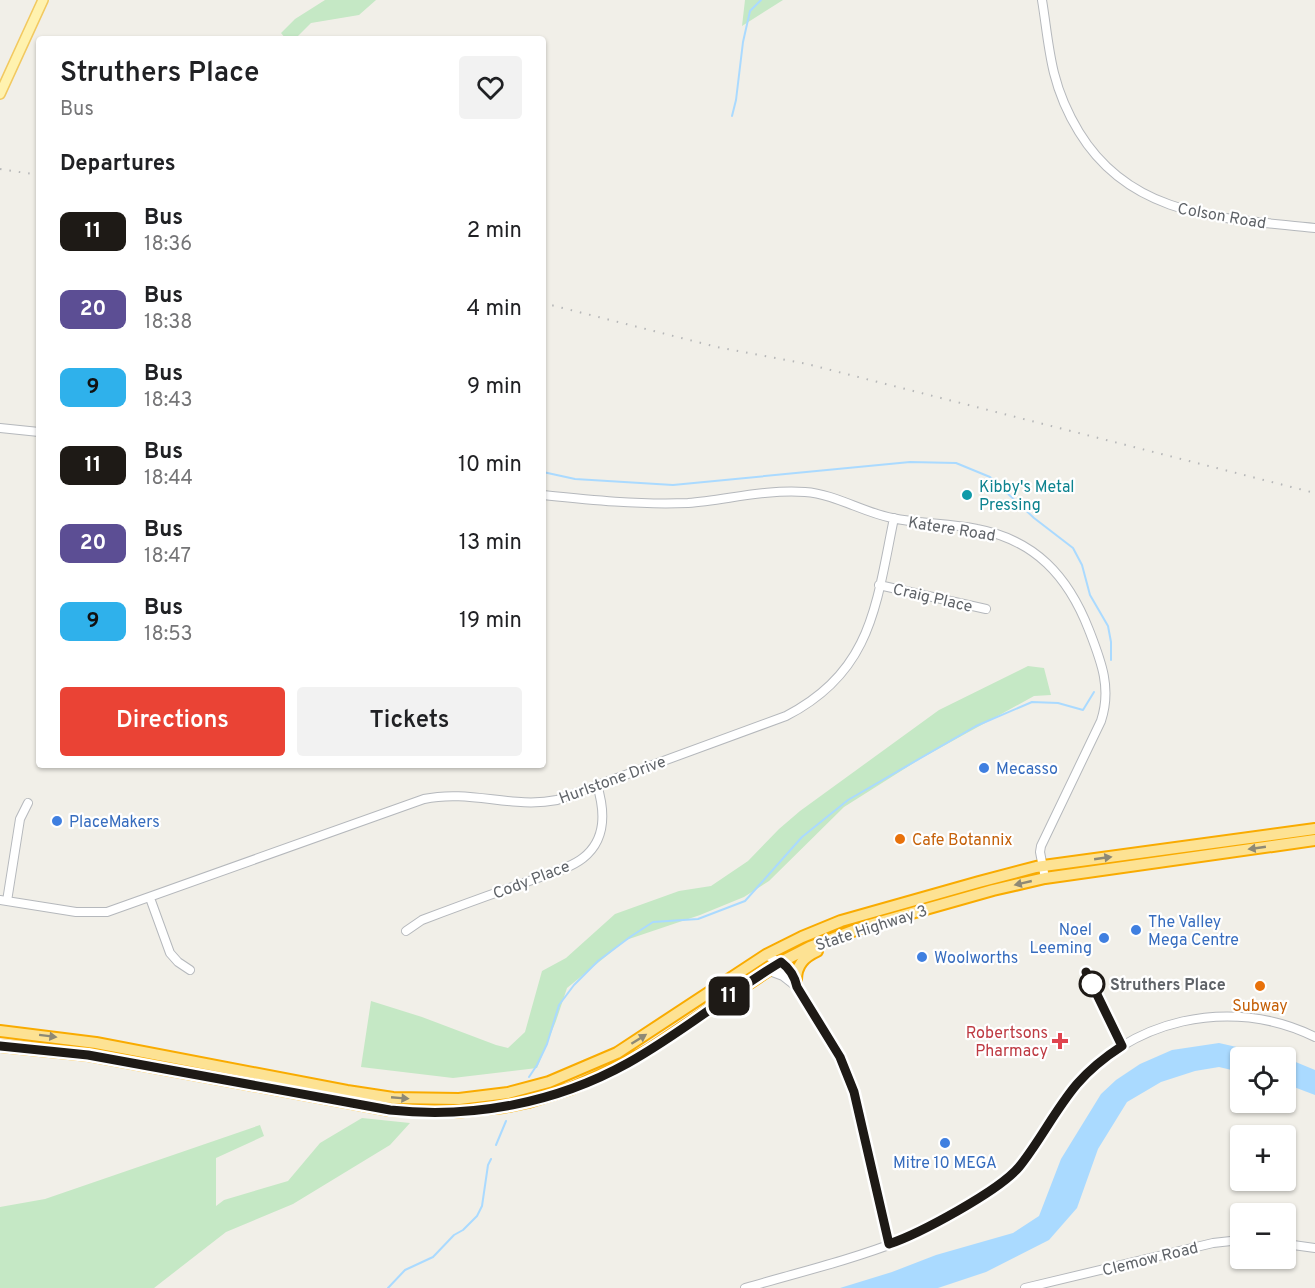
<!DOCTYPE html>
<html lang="en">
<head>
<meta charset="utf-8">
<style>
  :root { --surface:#fff; --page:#f2f2f2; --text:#202124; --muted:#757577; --accent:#ea4335 }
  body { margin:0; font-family:Overpass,sans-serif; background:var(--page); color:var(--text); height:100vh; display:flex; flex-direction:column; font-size:22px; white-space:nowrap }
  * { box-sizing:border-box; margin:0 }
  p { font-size:20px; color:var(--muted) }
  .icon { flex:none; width:33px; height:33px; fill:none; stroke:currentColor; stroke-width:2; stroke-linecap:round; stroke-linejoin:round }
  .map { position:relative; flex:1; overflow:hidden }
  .drawer { position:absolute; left:36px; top:36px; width:510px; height:732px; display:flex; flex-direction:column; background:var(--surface); border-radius:6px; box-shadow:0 2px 4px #0004 }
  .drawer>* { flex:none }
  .badge { padding:0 12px; border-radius:9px; font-size:21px; line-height:39px }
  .tools { position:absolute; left:1230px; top:1047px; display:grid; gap:12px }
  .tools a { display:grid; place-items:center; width:66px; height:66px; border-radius:6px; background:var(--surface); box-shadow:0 2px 4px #0004; font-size:30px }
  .map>.badge { position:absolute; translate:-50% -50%; box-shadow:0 0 0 3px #fff }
  h2 { padding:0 24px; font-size:22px; line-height:54px }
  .round { display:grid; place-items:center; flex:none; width:63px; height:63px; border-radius:6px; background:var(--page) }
  .overview { display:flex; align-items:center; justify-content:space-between; height:102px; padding:0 24px }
  h1 { font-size:28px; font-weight:600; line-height:45px }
  .cta { display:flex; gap:12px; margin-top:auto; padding:12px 24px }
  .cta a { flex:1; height:69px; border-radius:6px; background:var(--accent); color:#fff; font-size:24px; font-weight:600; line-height:69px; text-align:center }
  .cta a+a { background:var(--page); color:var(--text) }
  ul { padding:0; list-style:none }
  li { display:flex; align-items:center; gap:18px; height:78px; padding:0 24px }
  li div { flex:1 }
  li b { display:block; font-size:22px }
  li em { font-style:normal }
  li .badge { min-width:66px; font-weight:700; text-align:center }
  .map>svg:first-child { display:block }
  .green { fill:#c5e8c5 }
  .water { fill:#aadaff }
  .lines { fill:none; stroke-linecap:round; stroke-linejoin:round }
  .stream { stroke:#aadaff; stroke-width:2 }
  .minor-casing { stroke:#b5b8bc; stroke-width:10 }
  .major-casing { stroke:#f2c960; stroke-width:12 }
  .highway-casing { stroke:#f9ab00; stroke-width:14 }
  .minor { stroke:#fff; stroke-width:8 }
  .major { stroke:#fff2af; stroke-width:9 }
  .highway { stroke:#fde293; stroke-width:10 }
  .rail { stroke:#b6b7b8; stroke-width:2; stroke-dasharray:1.5 8; stroke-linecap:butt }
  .oneway { fill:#8e8975 }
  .line-casing { stroke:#fff; stroke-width:14 }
  .line { stroke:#1e1a16; stroke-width:9 }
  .culture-dot { fill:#0f9aa8; stroke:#fff; stroke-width:2 }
  .shop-dot { fill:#3f7fe0; stroke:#fff; stroke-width:2 }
  .food-dot { fill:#e8710a; stroke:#fff; stroke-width:2 }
  .stop-dot { fill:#fff; stroke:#1e1a16; stroke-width:3 }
  .health-dot { fill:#e0444e; stroke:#fff; stroke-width:2 }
  .labels { text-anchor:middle; stroke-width:4.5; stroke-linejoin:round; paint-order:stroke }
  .street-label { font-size:16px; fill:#5f6368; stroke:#fff }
  .culture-label { font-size:16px; fill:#0d838f; stroke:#fff; text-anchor:start }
  .shop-label { font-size:16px; fill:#366cbe; stroke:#fff; text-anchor:start }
  .food-label { font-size:16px; fill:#c56008; stroke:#fff; text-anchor:start }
  .stop-label { font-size:16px; font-weight:bold; fill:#5f6368; stroke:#fff; text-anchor:start }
  .health-label { font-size:16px; fill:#be3a42; stroke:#fff; text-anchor:end }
</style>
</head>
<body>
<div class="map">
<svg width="1315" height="1288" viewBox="0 0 1315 1288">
  <rect width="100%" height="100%" fill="#f1efe8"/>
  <path class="green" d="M 325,0 L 376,0 L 359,15 L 311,23 L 295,39 L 286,39 L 281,33 L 295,19 Z
    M 745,0 L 783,0 L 742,26 Z
    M 1028,666 L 1044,668 L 1051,695 L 1034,696 L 920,759 L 844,807 L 769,881 L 744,897 L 700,915 L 626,940 L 567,988 L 556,1021 L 537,1068 L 453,1078 L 361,1067 L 371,1001 L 422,1017 L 496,1045 L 508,1048 L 525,1032 L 542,971 L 566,958 L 615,914 L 679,891 L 711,886 L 748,861 L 779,829 L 800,811 L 939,710 Z
    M 362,1118 L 410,1123 L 390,1145 L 293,1204 L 226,1232 L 154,1288 L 0,1288 L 0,1207 L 45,1199 L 260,1125 L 264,1136 L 216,1158 L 216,1206 L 224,1200 L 288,1181 L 320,1143 Z"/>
  <path class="water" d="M 1219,1043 L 1281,1057 L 1240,1058 L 1240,1072 L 1219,1067 L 1195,1071 L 1161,1082 L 1127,1102 L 1098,1149 L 1077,1208 L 1049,1240 L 986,1272 L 938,1288 L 840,1288 L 892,1272 L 936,1255 L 1013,1233 L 1039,1216 L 1061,1159 L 1101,1094 L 1116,1080 L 1140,1064 L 1172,1050 Z
    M 1286,1058 L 1315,1070 L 1315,1095 L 1286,1084 Z"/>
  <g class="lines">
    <path class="stream" d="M 732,116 L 736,100 L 743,42 L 750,11 L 761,0
      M 543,472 L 575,479 L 673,485 L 910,462 L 956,463 L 990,477 L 1034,518 L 1073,548 L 1082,565 L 1090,595 L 1108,626 L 1111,642 L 1111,660
      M 529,1077 L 537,1065 L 547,1044 L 559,1005 L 574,985 L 598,961 L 630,937 L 653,922 L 698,919 L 745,901 L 802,837 L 848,800 L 976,726 L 1032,702 L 1058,703 L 1083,710 L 1094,692
      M 496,1145 L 506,1121
      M 388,1288 L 405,1270 L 433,1257 L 454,1235 L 463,1230 L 477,1216 L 482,1206 L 488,1165 L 491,1159"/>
    <g class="minor-casing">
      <path id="minor" d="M 1042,0 C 1046,24 1048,49 1054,73 C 1059,93 1068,114 1079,132 C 1132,219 1225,218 1315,228
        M 0,428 L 39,432
        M 543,495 C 591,500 639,505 688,503 C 726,500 766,489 805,492 C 835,494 862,512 892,518 C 920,524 949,523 977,529 C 1035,540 1068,576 1089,630 C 1101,661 1112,688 1101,721 L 1041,846 L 1040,852 L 1045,878
        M 879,585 L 986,609
        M 150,898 L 170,953 L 178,962 L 190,970
        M 0,900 L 76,912 L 107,912 L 424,799 C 470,789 512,809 557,800 L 786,716 C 872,672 876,605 894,518
        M 7,901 L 20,819 L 28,803
        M 406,931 L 422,920 C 459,906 495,893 532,880 C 548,874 569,869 583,858 C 607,839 605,811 597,785
        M 766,955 L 786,966 L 796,980
        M 767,970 L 783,976 L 797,987 L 840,1057 L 854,1092 L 889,1244
        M 1086,972 L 1122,1046
        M 1286,1244 L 1315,1248
        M 745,1288 C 797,1273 851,1260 902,1240 C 919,1233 934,1223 950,1214 C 968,1203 987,1193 1004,1181 C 1031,1160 1048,1120 1069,1093 C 1127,1019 1231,995 1315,1037
        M 1025,1288 L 1213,1243 L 1240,1240"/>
    </g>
    <g class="major-casing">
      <path id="major" d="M 0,94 L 43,0"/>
    </g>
    <g class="highway-casing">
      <path id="highway" d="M 796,980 C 796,965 804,957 817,951
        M 0,1031 L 96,1043 L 347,1091 L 393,1098 L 459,1099 L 508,1093 L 549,1082 L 617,1053 L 766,955 L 802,937 L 841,921 L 979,882 L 1036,867 L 1315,829
        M 0,1046 L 88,1055 L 390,1110 L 455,1112 L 503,1107 L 528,1102 L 570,1089 L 611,1071 L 649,1050 L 781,962 L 810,947 L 869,925 L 993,890 L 1045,878 L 1315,840"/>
    </g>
    <use href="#minor" class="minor"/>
    <use href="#major" class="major"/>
    <use href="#highway" class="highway"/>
    <path class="rail" d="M 0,169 L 39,175
      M 543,303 L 717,347 L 807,364 L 1315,493"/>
  </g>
  <defs><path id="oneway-solid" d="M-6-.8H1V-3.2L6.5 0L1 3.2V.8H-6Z" transform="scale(1.5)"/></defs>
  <g class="oneway">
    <use href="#oneway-solid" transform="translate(1257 848) rotate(172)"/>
    <use href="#oneway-solid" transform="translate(1103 858) rotate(-8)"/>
    <use href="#oneway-solid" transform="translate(1023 883) rotate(167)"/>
    <use href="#oneway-solid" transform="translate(48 1036) rotate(7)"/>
    <use href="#oneway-solid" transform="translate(639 1039) rotate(-32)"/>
    <use href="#oneway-solid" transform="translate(400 1098) rotate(5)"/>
  </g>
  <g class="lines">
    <g class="line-casing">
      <path id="line" d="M 0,1046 L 88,1055 L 390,1110 C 472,1119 556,1103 628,1063 C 682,1033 729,993 781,962 C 789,968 795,977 797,987 L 840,1057 L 854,1092 L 889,1244 C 919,1234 999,1191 1019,1167 C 1040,1141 1055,1110 1077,1084 C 1090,1069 1105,1057 1122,1046 L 1086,972"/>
    </g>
    <use href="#line" class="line"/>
  </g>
  <circle class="culture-dot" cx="967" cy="495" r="6"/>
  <g class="shop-dot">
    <circle cx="984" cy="768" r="6"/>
    <circle cx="57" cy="821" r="6"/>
    <circle cx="1136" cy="930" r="6"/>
    <circle cx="1104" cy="938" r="6"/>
    <circle cx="922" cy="957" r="6"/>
    <circle cx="945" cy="1143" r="6"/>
  </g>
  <g class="food-dot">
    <circle cx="900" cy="839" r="6"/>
    <circle cx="1260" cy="986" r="6"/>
  </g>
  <circle class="stop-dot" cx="1092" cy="984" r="12"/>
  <path class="health-dot" d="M1057 1032h6v6h6v6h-6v6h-6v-6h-6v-6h6z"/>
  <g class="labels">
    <g class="street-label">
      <text transform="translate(1222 215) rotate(10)" y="6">Colson Road</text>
      <text transform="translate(952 528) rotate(9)" y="6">Katere Road</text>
      <text transform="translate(933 597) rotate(13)" y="6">Craig Place</text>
      <text transform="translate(612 779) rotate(-20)" y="6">Hurlstone Drive</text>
      <text transform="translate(531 879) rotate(-21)" y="6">Cody Place</text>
      <text transform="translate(871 927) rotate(-18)" y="6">State Highway 3</text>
      <text transform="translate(1150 1258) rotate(-14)" y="6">Clemow Road</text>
    </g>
    <g class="culture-label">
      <text x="979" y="492">Kibby's Metal<tspan x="979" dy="18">Pressing</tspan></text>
    </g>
    <g class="shop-label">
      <text x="996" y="774">Mecasso</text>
      <text x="69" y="827">PlaceMakers</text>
      <text x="1148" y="927">The Valley<tspan x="1148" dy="18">Mega Centre</tspan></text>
      <text x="1092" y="935" text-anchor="end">Noel<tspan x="1092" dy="18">Leeming</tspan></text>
      <text x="934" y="963">Woolworths</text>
      <text x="945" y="1168" text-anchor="middle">Mitre 10 MEGA</text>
    </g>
    <g class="food-label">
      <text x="912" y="845">Cafe Botannix</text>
      <text x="1260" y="1011" text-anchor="middle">Subway</text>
    </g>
    <g class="stop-label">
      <text x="1110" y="990">Struthers Place</text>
    </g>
    <g class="health-label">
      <text x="1048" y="1038">Robertsons<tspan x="1048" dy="18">Pharmacy</tspan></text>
    </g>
  </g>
</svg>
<div class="tools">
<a><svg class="icon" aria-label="locate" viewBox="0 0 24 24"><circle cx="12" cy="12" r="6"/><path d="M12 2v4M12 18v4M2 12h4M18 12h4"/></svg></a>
<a>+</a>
<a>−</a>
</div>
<b class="badge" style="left:729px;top:996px;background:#1e1a16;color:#fff">11</b>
<section class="drawer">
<div class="overview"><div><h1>Struthers Place</h1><p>Bus</p></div><a class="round"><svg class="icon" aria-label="heart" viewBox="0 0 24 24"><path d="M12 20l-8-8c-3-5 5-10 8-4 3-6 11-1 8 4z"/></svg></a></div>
<h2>Departures</h2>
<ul>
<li><span class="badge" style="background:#1e1a16;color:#fff">11</span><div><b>Bus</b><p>18:36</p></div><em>2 min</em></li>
<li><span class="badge" style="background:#5c4e94;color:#fff">20</span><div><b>Bus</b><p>18:38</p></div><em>4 min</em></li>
<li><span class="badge" style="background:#2fb1eb;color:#111">9</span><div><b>Bus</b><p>18:43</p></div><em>9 min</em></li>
<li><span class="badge" style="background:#1e1a16;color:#fff">11</span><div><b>Bus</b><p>18:44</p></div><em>10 min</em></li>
<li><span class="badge" style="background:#5c4e94;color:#fff">20</span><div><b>Bus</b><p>18:47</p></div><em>13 min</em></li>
<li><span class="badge" style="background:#2fb1eb;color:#111">9</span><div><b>Bus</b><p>18:53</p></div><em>19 min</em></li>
</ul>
<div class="cta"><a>Directions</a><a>Tickets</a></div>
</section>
</div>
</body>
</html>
